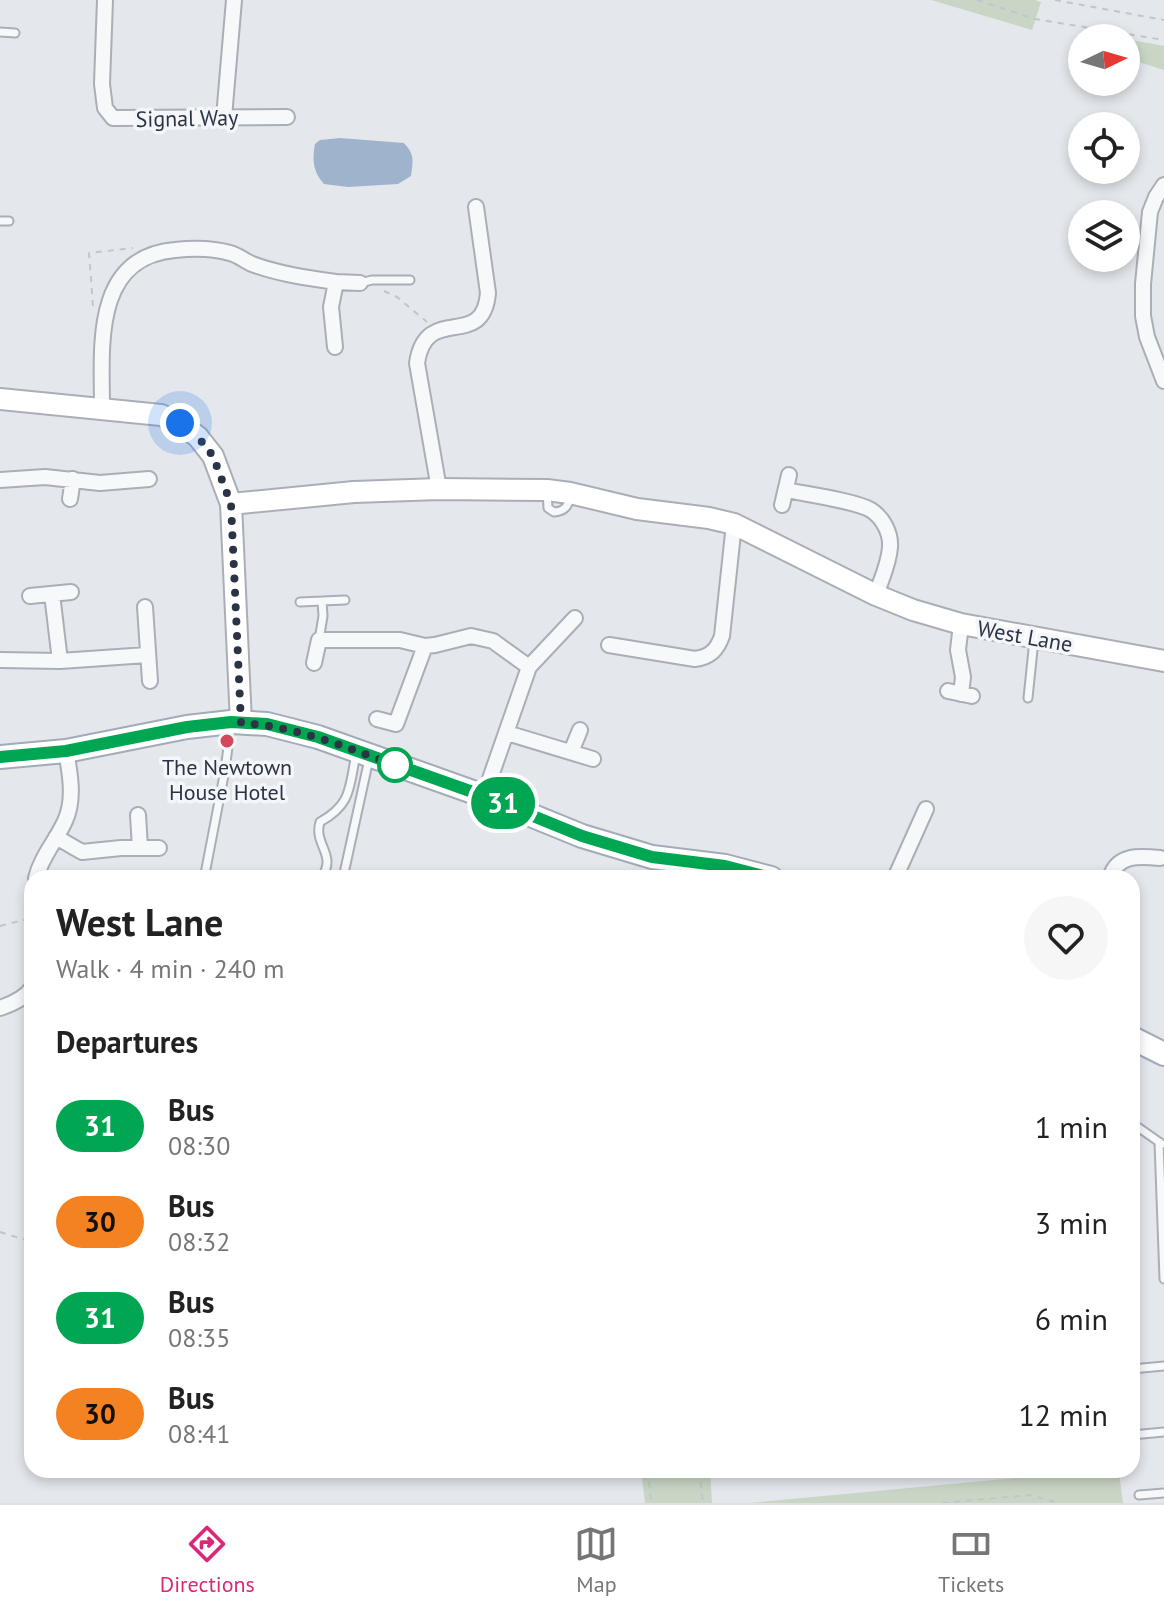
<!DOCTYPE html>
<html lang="en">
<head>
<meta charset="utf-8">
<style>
  :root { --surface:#fff; --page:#f6f6f6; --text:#222; --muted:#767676; --line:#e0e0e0; --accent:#db2777 }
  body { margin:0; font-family:"PT Sans",sans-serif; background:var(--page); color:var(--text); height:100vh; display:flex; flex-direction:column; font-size:30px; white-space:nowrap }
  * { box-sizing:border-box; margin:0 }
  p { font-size:26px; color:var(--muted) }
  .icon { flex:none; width:44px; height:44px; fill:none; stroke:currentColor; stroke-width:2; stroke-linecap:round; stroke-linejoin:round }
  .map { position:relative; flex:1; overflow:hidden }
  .side { position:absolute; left:24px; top:870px; width:1116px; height:608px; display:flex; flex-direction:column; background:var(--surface); border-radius:24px; box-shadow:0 4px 12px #0003 }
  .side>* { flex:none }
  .badge { padding:0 16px; border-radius:26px; font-size:28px; line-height:52px }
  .needle { width:52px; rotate:85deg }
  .controls { position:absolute; left:1068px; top:24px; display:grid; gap:16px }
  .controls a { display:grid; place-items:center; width:72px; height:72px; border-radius:50%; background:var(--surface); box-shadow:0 4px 12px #0003; font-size:40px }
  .you { position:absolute; width:40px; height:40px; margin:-20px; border:6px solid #fff; border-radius:50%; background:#1a73e8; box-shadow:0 0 0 12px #1a73e833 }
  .map>.badge { position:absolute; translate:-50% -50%; box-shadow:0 0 0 4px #fff }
  h2 { padding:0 32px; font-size:30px; line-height:72px }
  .round { display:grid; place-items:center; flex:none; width:84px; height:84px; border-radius:42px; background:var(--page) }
  .headline { display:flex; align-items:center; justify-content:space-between; height:136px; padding:0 32px }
  h1 { font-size:38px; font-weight:600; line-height:60px }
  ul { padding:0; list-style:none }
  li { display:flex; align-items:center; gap:24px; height:96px; padding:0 32px }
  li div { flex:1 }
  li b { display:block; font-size:30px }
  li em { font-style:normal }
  li .badge { min-width:88px; font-weight:700; text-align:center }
  .menu { display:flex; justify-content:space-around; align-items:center; height:112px; border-top:2px solid var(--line); background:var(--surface); font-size:22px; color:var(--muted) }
  .menu a { display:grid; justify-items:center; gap:4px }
  .menu .current { color:var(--accent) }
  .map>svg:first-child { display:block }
  .green { fill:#c9d6c5 }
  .water { fill:#9fb4cc }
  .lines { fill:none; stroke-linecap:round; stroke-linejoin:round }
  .lane-casing { stroke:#a9aeb7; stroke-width:11 }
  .street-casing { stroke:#a9aeb7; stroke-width:18 }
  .secondary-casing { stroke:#a9aeb7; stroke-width:24 }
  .primary-casing { stroke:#a3abb8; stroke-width:26 }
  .path { stroke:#c2c5cb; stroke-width:2; stroke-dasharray:6 6; stroke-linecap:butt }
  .lane { stroke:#f7f8fa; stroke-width:7 }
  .street { stroke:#f7f8fa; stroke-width:14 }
  .secondary { stroke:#fff; stroke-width:20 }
  .primary { stroke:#fff; stroke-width:22 }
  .line-casing { stroke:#fff; stroke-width:18 }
  .line { stroke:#00a651; stroke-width:12 }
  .walk { stroke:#2b3445; stroke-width:8; stroke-dasharray:0 14.4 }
  .poi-dot { fill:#d1495b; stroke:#f4f6f9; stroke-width:3 }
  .stop-dot { fill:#fff; stroke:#00a651; stroke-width:4 }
  .labels { text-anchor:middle; stroke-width:7; stroke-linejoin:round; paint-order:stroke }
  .street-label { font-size:22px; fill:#2b3445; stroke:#f4f6f9 }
  .poi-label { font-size:22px; fill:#2b3445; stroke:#f4f6f9 }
</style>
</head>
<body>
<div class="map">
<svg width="1164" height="1503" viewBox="0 0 1164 1503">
  <rect width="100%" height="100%" fill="#e4e7ec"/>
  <path class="green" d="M 931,0 L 1035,0 L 1041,2 L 1032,30 Z
    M 1126,39 L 1164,46 L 1164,70 L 1126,58 Z
    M 641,1470 L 710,1470 L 712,1503 L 645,1503 Z
    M 1091,1471 L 1119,1473 L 1123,1503 L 750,1503 Z"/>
  <path class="water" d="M 340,138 L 404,143 C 415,155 413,161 411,176 L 398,184 L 348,187 L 324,184 C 313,172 312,160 315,144 L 320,140 Z"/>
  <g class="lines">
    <g class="lane-casing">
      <path id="lane" d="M 0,32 L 15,33
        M 0,221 L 9,221
        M 360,283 L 372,280 L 410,280
        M 547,491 L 548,508 L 554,512 C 565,511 569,506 570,495
        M 300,602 L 322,601
        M 319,640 L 323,616 L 322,601 L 345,600
        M 1028,698 L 1034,640
        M 208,878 L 205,874 L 225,770 L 231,724
        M 321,878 C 338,855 313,845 320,822 C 352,804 349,788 356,754
        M 343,878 L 369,759
        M 1132,1123 L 1162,1144
        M 1159,1142 L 1164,1279
        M 1132,1369 L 1164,1366
        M 1132,1435 L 1164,1432
        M 752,1470 L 759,1470
        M 1139,1495 L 1164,1493"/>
    </g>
    <g class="street-casing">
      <path id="street" d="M 105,0 L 102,84 L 105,108 L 113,118 L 287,117
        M 224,117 L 234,0
        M 1164,185 L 1156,197 L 1150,212 L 1143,284 L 1143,316 L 1147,337 L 1164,381
        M 336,282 L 360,283
        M 102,408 C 102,348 92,257 175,250 C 192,248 213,248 230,253 C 238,255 245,261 252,264 C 279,274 308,278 336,282 L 331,307 L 335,347
        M 0,480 L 45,477 L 100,483 L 149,479
        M 439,489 L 417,363 C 426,302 483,352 488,293 L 476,207
        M 786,490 C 805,494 856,501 871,510 C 883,518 891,533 890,547 C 889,564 881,580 876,595
        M 70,499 L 73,479
        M 782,505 L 789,475
        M 52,594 L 60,661
        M 30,596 L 71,592
        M 145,607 L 150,681
        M 609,645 L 695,659 C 710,657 717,650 722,636 L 734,524
        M 0,660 L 60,661 L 147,655
        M 314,663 L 319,640 L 400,640 L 425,646 L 435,645 L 471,636 L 493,641 L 529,667
        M 948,691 L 972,696
        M 961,694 L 963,677 L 958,650 L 961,624
        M 377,719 L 396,724 L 425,646
        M 507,733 L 593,759
        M 571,752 L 580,730
        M 484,796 L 529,667 L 575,618
        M 138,815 L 140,848
        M 56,837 L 82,852 L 121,848 L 159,848
        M 36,878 C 41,857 56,841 65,821 C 75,800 70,773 66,751
        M 895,878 L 926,809
        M 1110,878 C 1117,854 1139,856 1160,858
        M 0,1008 C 12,1004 25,998 32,988"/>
    </g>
    <g class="secondary-casing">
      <path id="secondary" d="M 0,399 L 161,415 L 180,423 L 198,437 L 213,456 L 231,504 L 241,723
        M 231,504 L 354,492 L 439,489 L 547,490 L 570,493 L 637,509 L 709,518 L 734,524 L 876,595 L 913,610 L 961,624 L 1164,661"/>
    </g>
    <g class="primary-casing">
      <path id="primary" d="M 0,757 L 66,751 L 187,727 L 231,722 L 267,724 L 318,737 L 484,796 L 582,836 L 652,857 L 725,866 L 771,878
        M 1132,1038 L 1164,1054"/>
    </g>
    <path class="path" d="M 977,0 L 1035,19 L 1164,40
      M 1055,0 L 1164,20
      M 384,291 L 397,297 L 427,322
      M 93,306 L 89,253 L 133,248
      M 0,926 L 32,918
      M 0,1232 L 32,1242
      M 648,1470 L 651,1503
      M 700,1470 L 702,1497 L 705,1503
      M 942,1503 L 1030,1495 L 1058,1503"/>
    <use href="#lane" class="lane"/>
    <use href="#street" class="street"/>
    <use href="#secondary" class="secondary"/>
    <use href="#primary" class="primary"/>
  </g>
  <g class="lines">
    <g class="line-casing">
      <path id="line" d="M 0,757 L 66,751 L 187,727 L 231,722 L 267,724 L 318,737 L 484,796 L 582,836 L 652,857 L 725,866 L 771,878"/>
    </g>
    <use href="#line" class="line"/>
    <path class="walk" d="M 180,423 L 198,437 L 213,456 L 231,504 L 241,723 C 296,726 347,748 398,766 L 395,765"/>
  </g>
  <circle class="poi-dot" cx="227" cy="741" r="8"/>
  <circle class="stop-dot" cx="395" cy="765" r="16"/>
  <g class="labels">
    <g class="street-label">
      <text transform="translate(187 118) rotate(-1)" y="8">Signal Way</text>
      <text transform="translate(1025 636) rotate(10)" y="8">West Lane</text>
    </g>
    <g class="poi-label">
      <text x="227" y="775">The Newtown<tspan x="227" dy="25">House Hotel</tspan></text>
    </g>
  </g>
</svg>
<div class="controls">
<a><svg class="needle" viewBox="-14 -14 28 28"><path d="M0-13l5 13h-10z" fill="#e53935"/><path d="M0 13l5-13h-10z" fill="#767676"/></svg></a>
<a><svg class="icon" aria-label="locate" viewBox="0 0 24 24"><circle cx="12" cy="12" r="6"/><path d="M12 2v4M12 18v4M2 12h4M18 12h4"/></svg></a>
<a><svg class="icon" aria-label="layers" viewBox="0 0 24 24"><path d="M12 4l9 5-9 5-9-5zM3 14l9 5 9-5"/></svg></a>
</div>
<div class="you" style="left:180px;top:423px"></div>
<b class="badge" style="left:503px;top:803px;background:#00a651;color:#fff">31</b>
<section class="side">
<div class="headline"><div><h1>West Lane</h1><p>Walk · 4 min · 240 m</p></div><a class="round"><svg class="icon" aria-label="heart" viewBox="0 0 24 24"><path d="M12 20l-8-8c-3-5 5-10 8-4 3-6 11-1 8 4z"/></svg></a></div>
<h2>Departures</h2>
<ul>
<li><span class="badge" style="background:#00a651;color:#fff">31</span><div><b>Bus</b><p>08:30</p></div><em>1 min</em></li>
<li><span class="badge" style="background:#f58220;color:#111">30</span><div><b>Bus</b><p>08:32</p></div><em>3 min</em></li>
<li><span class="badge" style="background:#00a651;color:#fff">31</span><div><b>Bus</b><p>08:35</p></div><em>6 min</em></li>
<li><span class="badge" style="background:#f58220;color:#111">30</span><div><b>Bus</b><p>08:41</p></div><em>12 min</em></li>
</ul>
</section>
</div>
<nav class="menu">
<a class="current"><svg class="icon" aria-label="directions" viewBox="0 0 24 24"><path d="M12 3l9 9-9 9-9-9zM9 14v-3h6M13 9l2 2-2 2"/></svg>Directions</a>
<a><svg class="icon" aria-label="map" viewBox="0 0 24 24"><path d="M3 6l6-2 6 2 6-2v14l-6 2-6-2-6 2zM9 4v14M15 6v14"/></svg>Map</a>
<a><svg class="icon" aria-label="tickets" viewBox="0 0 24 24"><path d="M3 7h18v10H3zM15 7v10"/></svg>Tickets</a>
</nav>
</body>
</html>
